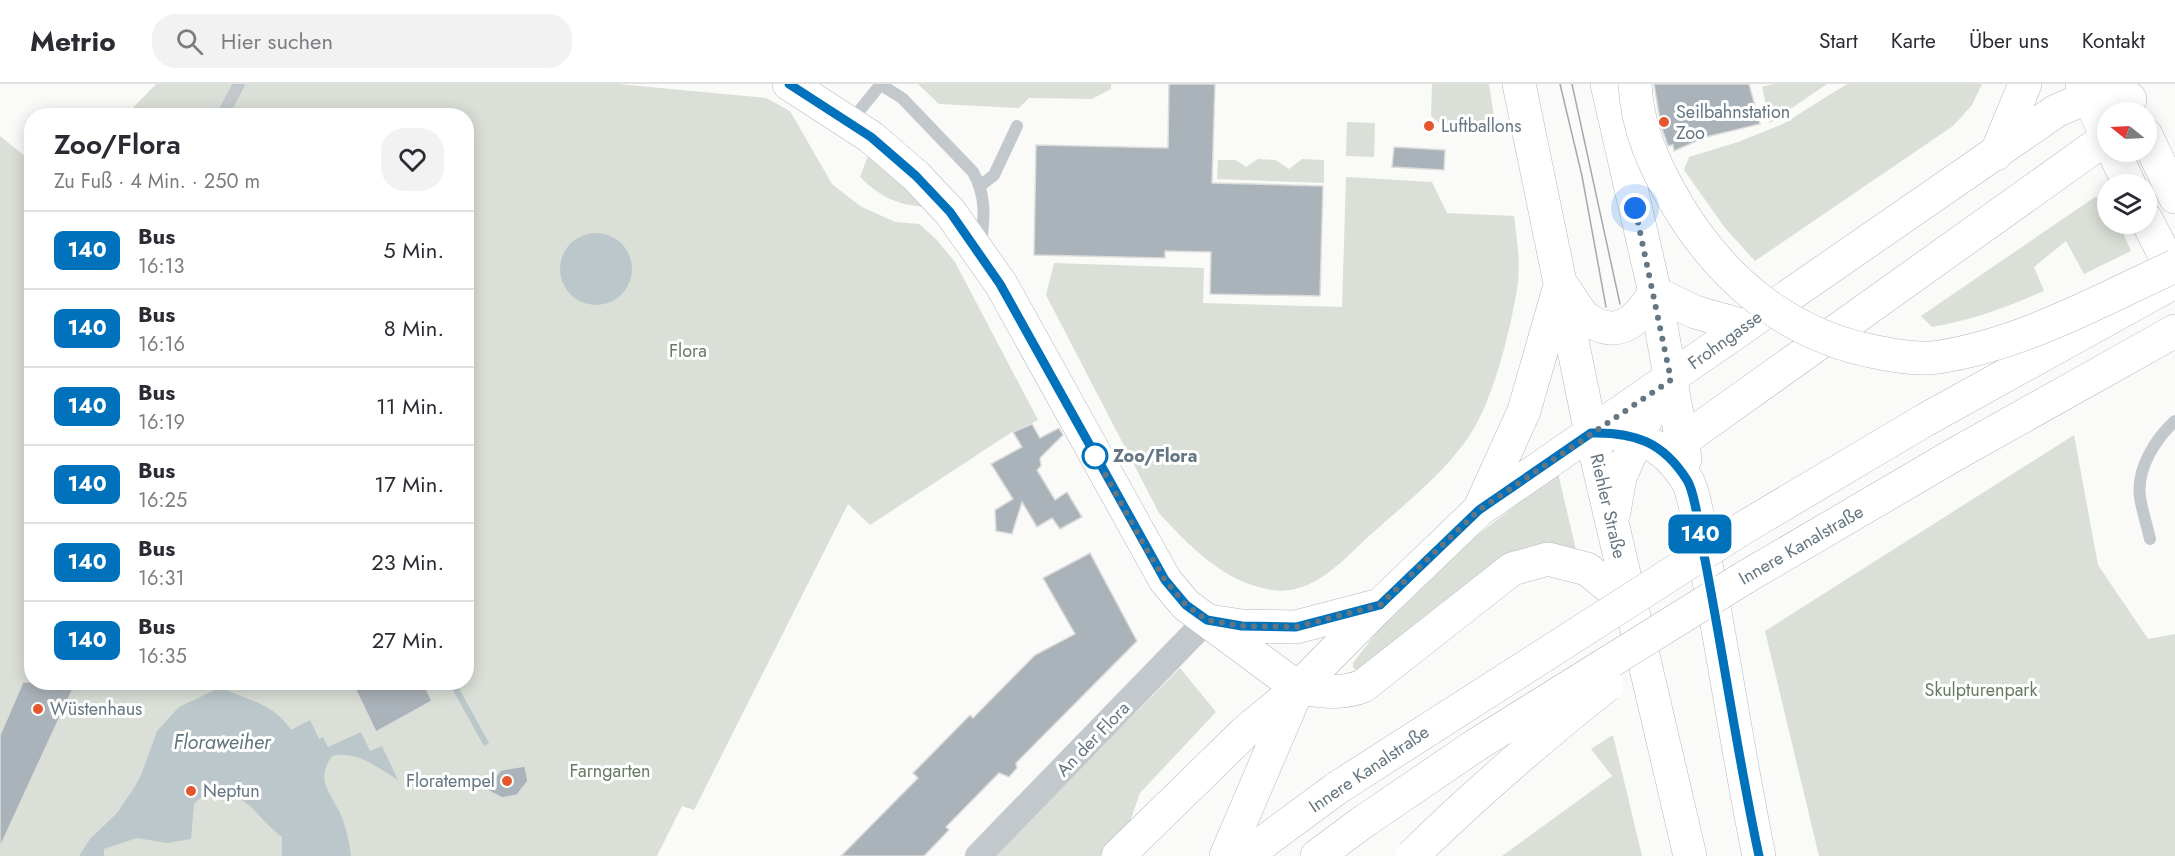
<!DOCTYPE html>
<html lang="de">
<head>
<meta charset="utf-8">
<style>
  :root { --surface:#fff; --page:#f2f2f3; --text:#2b2b33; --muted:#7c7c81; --line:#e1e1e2 }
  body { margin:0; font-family:Jost,sans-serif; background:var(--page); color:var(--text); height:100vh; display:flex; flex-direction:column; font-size:22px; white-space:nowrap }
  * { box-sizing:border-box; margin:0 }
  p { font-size:20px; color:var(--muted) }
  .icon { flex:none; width:33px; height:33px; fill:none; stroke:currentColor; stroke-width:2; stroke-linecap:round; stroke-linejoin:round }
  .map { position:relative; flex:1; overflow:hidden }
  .drawer { position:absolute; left:24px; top:24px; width:450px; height:582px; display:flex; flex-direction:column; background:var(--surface); border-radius:24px; box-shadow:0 3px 15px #0003 }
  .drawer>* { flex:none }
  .badge { padding:0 12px; border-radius:9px; font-size:21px; line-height:39px }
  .needle { width:39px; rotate:288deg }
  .buttons { position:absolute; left:2097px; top:18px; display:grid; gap:12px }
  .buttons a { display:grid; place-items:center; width:60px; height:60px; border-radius:50%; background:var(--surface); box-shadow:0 3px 15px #0003; font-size:30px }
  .you { position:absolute; width:30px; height:30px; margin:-15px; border:4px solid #fff; border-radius:50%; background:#1a73e8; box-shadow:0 0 0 9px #1a73e833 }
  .map>.badge { position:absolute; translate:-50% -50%; box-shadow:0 0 0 3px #fff }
  .round { display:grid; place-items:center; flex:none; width:63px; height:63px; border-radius:24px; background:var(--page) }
  .headline { display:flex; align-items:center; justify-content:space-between; height:102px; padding:0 30px }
  h1 { font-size:28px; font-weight:600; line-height:45px }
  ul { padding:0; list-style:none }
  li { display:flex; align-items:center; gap:18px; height:78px; padding:0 30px; border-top:2px solid var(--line) }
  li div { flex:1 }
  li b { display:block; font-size:22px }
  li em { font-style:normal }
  li .badge { min-width:66px; font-weight:700; text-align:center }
  header { display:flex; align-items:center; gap:36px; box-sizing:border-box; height:84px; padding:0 30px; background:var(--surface); border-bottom:2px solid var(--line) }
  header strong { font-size:28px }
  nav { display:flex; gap:33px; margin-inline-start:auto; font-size:21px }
  .search { width:420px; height:54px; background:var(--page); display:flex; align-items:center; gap:15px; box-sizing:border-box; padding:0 21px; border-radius:24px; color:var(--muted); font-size:22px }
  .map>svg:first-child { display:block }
  .green { fill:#dadfd7 }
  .water { fill:#bbc7cb }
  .building { fill:#aab3b9; stroke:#dcdcda; stroke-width:1.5 }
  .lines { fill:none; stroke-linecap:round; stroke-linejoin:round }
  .secondary-casing { stroke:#b3babf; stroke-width:34 }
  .primary-casing { stroke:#b5babe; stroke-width:34 }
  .highway-casing { stroke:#b4b9bd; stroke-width:34 }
  .lane { stroke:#c3c8cc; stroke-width:12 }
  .street { stroke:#c3c8cc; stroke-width:26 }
  .secondary { stroke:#fff; stroke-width:33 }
  .primary { stroke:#fff; stroke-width:33 }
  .highway { stroke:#fff; stroke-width:33 }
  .tram { stroke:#a2aab0; stroke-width:1.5 }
  .highway-bridge-casing { stroke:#b4b9bd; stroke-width:34; stroke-linecap:butt }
  .highway-bridge { stroke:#fff; stroke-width:33 }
  .line-casing { stroke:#fff; stroke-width:14 }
  .line { stroke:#0072bc; stroke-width:9 }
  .walk { stroke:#657683; stroke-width:6; stroke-dasharray:0 10.8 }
  .poi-dot { fill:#e4572e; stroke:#fff; stroke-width:2 }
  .stop-dot { fill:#fff; stroke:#0072bc; stroke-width:3 }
  .labels { text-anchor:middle; stroke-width:6; stroke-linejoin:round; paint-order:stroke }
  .poi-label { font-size:18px; fill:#657683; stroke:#fff; text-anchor:start }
  .street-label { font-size:18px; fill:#657683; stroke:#fff }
  .park-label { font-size:18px; fill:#687a64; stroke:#fff }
  .stop-label { font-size:18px; font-weight:bold; fill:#657683; stroke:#fff; text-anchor:start }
  .water-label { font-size:20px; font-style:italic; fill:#60757c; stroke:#fff }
</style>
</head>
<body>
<header>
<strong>Metrio</strong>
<div class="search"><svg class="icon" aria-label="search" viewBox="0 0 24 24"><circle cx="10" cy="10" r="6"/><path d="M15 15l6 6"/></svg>Hier suchen</div>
<nav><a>Start</a><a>Karte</a><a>Über uns</a><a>Kontakt</a></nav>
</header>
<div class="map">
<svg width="2175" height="772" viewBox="0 0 2175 772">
  <rect width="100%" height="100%" fill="#fafaf8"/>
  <path class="green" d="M 156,0 L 618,0 L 766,14 L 790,27 L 832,100 L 860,122 L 895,138 L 919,140 L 936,155 L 955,178 L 1038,336 L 1012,348 L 870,441 L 848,420 L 694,726 L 682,722 L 657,772 L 0,772 L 0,52 L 31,77 L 32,598 L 466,598 L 466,32 L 126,31 Z
    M 918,0 L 1111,0 L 1111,5 L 1092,15 L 1029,14 L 1019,24 L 939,20 Z
    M 1432,0 L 1489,0 L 1496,46 L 1448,46 L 1431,32 Z
    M 1773,0 L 1827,0 L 1770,39 L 1762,3 Z
    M 1982,0 L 1972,21 L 1953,42 L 1755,177 L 1725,144 L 1684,86 L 1689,73 L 1738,58 L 1783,40 L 1847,0 Z
    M 1347,38 L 1375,39 L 1374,73 L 1346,72 Z
    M 869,69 L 928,123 C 899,122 880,113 860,93 Z
    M 1258,75 L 1276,76 L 1289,85 L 1302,75 L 1324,76 L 1324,99 L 1217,95 L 1218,76 L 1236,76 L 1246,83 Z
    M 1346,93 L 1432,98 L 1447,129 L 1514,132 C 1517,156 1521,181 1517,205 C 1510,248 1492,323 1465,358 C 1439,394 1401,423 1368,453 C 1342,477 1312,512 1272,506 C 1225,499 1189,462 1159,429 L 1046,211 L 1054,179 L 1204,184 L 1203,219 L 1342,223 Z
    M 2095,113 L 2107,114 L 2108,140 L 2119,140 L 2131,167 L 2084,190 L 2066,157 L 2034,183 L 2044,207 C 2005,224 1973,236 1932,243 L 1921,232 Z
    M 2074,351 L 2098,481 L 2148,555 L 2175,550 L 2175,772 L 1819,772 L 1765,547 Z
    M 1558,389 L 1576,466 L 1358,587 L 1353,584 L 1353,579 L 1388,533 L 1442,478 Z
    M 1180,584 L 1216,628 L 1140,709 L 1127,746 L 1100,772 L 993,772 Z
    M 1613,651 L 1642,772 L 1502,772 L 1612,692 L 1591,665 Z"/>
  <path class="water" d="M560 185a36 36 0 1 1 72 0a36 36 0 1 1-72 0Z
    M 449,599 L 456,599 L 489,659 L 484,662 Z
    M 225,605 C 252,619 272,618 291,646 L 310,636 L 319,655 L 323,653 L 328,663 L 361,648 L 370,667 L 382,662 L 398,696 C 378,684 357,666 332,672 C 316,695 328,706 339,727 C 346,741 349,757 351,772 L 282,772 L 282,753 C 252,730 251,708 207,708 L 194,720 L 191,755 L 167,759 L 137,754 L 104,765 L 104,772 L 79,772 L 90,755 L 117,729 L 134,704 L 141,691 L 157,647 L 179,623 L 215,606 Z"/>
  <path class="building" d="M 1169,0 L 1215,0 L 1212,99 L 1323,102 L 1320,212 L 1210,210 L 1211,168 L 1165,167 L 1165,174 L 1034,171 L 1036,61 L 1168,64 Z
    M 1654,0 L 1749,0 L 1760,40 L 1706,53 L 1674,67 L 1673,61 L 1668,62 L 1661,42 Z
    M 1394,63 L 1445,66 L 1444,86 L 1392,83 Z
    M 1032,340 L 1040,354 L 1059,344 L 1063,351 L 1040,374 L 1041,382 L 1037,386 L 1055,416 L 1067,408 L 1082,433 L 1060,445 L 1052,434 L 1037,443 L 1022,418 L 1012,450 L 996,447 L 995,426 L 1013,415 L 991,380 L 1022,363 L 1013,348 Z
    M 1090,469 L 1137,557 L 1016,679 L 1017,684 L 1009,693 L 999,689 L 946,743 L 949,746 L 924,772 L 841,772 L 918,694 L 913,689 L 970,631 L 973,634 L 1035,571 L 1075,550 L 1043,494 Z
    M 23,598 L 76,598 L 0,763 L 0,651 Z
    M 352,598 L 423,598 L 432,617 L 376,648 Z
    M 525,682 L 528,697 L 517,711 L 502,714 L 485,705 L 501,686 Z"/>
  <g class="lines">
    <g class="secondary-casing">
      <path id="secondary" d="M 789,0 L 871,53 L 916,92 L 950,128 L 1001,200 L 1165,496 L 1186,521 L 1298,604
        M 1519,0 L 1591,349
        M 1607,0 L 1655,209 L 1685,375
        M 1564,204 C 1571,214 1580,232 1590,237 C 1622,256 1639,233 1655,209 L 1695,228 L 1744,242
        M 1682,357 L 2108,53
        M 1479,426 L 1524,327 L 1559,205
        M 1209,537 L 1242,542 L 1296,543 L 1380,521"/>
    </g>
    <g class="primary-casing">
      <path id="primary" d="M 2082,0 L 2108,54
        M 2146,51 L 2175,113
        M 2114,68 L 2129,100
        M 2146,135 L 2175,191
        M 1591,349 C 1635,348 1663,358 1687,396 C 1696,411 1702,461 1706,481 C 1725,578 1739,675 1759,772
        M 1591,349 L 1690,772
        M 1614,428 L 1620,393 L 1647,333
        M 1298,604 C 1320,607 1341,611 1363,602 L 1512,485 L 1548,475 L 1587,485 L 1629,519
        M 1118,772 L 1245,648 L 1298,604 L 1380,521 L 1479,426 L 2056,27 L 2088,13 L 2130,15
        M 1226,772 L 1295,611"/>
    </g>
    <g class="highway-casing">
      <path id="highway" d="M 1996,70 L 2025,0
        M 1738,447 L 1925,336 L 2169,201
        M 1744,494 L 1952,372 L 2175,247
        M 1245,772 L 1337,704
        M 1317,772 L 1363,738"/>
    </g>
    <path class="lane" d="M 881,1 L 902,14 L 973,88 C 987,113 984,134 981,161
      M 222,32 L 239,0
      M 851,37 L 881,0
      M 980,102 L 994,91 L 1017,42
      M 2150,455 C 2147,441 2142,427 2140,413 C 2136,385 2156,354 2175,337"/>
    <path class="street" d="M 978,772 L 1207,536"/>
    <use href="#secondary" class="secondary"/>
    <use href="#primary" class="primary"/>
    <use href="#highway" class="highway"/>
    <path class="tram" d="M 1560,0 L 1582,92 L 1606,223
      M 1572,0 L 1620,220"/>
    <g class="highway-bridge-casing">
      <path id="highway-bridge" d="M 1635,0 C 1637,44 1654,81 1676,119 C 1721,195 1787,251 1876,268 C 1897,272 1918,276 1939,273 C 2023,260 2099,217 2175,182
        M 1337,704 L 1738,447
        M 1363,738 L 1476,661 L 1744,494
        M 1412,772 C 1474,711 1539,655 1607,601"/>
    </g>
    <use href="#highway-bridge" class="highway-bridge"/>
  </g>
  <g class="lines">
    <g class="line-casing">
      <path id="line" d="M 789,0 L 871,53 L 916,92 L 950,128 L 1000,200 L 1165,496 L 1186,521 L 1207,536 L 1242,542 L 1296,543 L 1380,521 L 1479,426 L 1591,349 C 1635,348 1663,358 1687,396 C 1696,410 1701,458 1705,476 C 1724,575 1738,674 1759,772"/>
    </g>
    <use href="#line" class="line"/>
    <path class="walk" d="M 1095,372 L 1144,461 L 1165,496 L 1186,521 L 1207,536 L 1242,542 L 1296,543 L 1380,521 L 1479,426 L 1671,296 L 1635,124"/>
  </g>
  <g class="poi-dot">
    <circle cx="1664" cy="38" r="6"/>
    <circle cx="1429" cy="42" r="6"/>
    <circle cx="38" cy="625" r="6"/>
    <circle cx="507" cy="697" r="6"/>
    <circle cx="191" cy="707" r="6"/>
  </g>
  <circle class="stop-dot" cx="1095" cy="372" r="12"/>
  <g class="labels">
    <g class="poi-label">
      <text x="1676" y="34">Seilbahnstation<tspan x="1676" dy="21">Zoo</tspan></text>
      <text x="1441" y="48">Luftballons</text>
      <text x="50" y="631">Wüstenhaus</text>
      <text x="495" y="703" text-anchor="end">Floratempel</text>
      <text x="203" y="713">Neptun</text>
    </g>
    <g class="street-label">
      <text transform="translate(1725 256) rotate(-36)" y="6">Frohngasse</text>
      <text transform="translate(1608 422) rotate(77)" y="6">Riehler Straße</text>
      <text transform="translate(1801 461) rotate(-30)" y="6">Innere Kanalstraße</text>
      <text transform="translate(1093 655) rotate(-46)" y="6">An der Flora</text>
      <text transform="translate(1369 685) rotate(-34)" y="6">Innere Kanalstraße</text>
    </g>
    <g class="park-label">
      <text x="688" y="273">Flora</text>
      <text x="1981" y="612">Skulpturenpark</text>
      <text x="610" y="693">Farngarten</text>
    </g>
    <g class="stop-label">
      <text x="1113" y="378">Zoo/Flora</text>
    </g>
    <g class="water-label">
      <text x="222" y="665">Floraweiher</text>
    </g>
  </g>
</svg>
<div class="buttons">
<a><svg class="needle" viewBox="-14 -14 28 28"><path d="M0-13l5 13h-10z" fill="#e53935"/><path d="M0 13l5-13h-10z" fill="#7c7c81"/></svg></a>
<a><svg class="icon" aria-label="layers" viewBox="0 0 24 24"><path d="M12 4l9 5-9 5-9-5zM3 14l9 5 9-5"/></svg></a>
</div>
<div class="you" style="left:1635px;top:124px"></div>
<b class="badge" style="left:1700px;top:450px;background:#0072bc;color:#fff">140</b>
<section class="drawer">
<div class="headline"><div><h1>Zoo/Flora</h1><p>Zu Fuß · 4 Min. · 250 m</p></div><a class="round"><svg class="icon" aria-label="heart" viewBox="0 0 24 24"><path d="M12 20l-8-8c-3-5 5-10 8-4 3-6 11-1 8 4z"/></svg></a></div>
<ul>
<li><span class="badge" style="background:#0072bc;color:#fff">140</span><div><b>Bus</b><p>16:13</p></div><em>5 Min.</em></li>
<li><span class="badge" style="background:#0072bc;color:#fff">140</span><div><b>Bus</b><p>16:16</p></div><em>8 Min.</em></li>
<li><span class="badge" style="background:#0072bc;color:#fff">140</span><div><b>Bus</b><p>16:19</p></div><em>11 Min.</em></li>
<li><span class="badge" style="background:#0072bc;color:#fff">140</span><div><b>Bus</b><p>16:25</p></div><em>17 Min.</em></li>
<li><span class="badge" style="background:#0072bc;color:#fff">140</span><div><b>Bus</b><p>16:31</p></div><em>23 Min.</em></li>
<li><span class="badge" style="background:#0072bc;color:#fff">140</span><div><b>Bus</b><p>16:35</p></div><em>27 Min.</em></li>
</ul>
</section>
</div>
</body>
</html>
